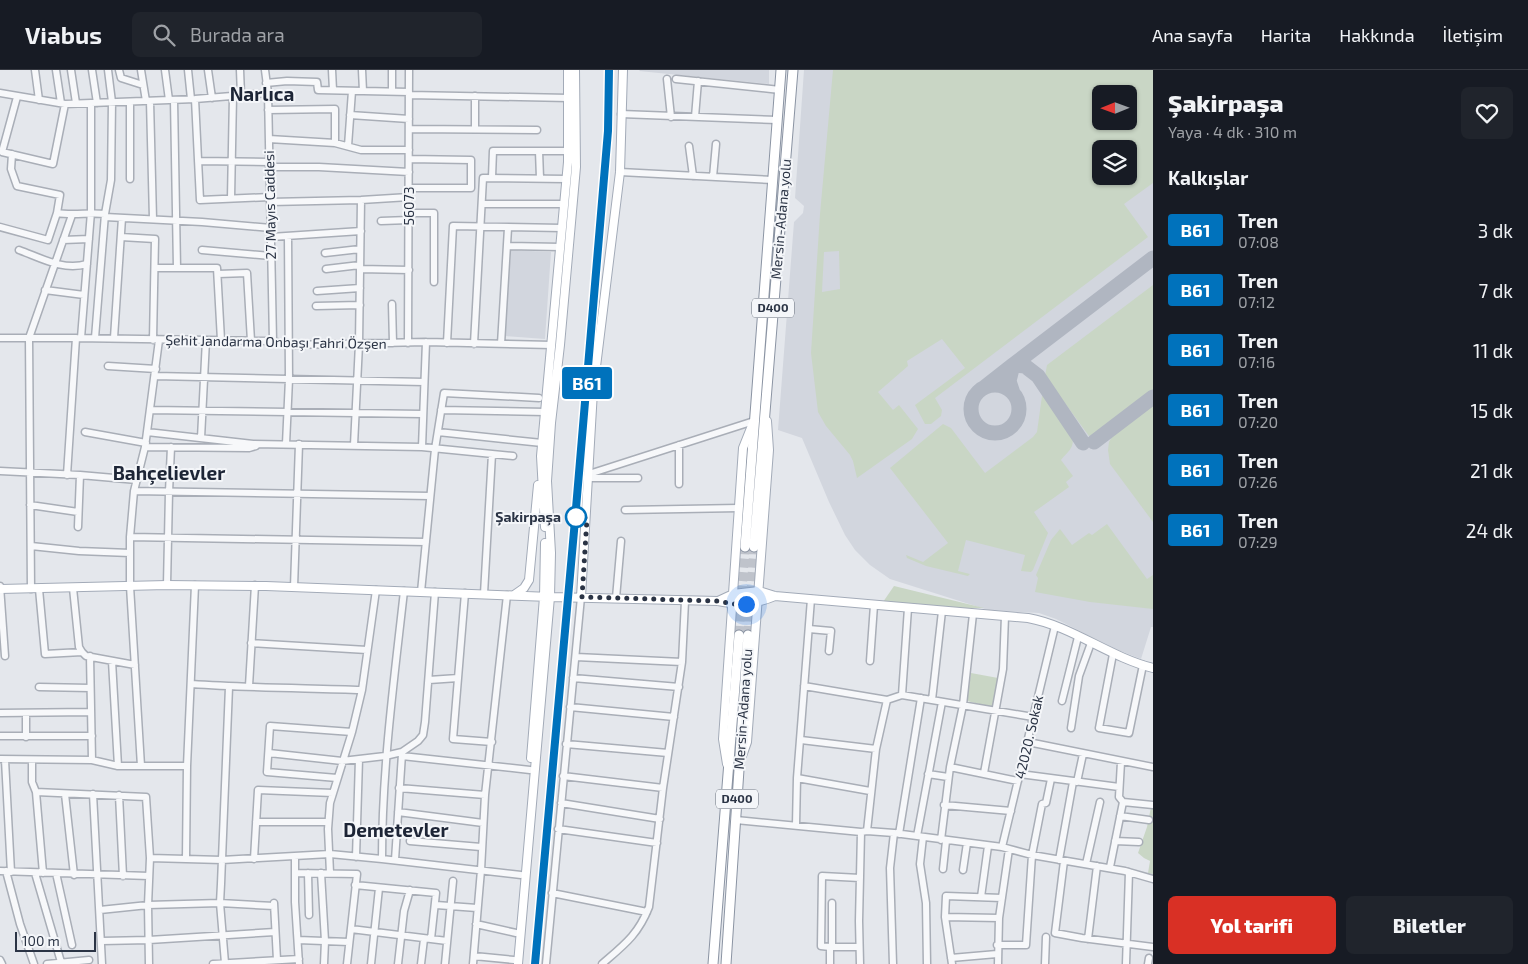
<!DOCTYPE html>
<html lang="tr">
<head>
<meta charset="utf-8">
<style>
  :root { --surface:#171b24; --page:#20242c; --text:#f1f3f6; --muted:#9ea1a6; --line:#363941; --accent:#d93025 }
  body { margin:0; font-family:"Exo 2",sans-serif; background:var(--page); color:var(--text); height:100vh; display:flex; flex-direction:column; font-size:19px; white-space:nowrap }
  * { box-sizing:border-box; margin:0 }
  p { font-size:16px; color:var(--muted) }
  .icon { flex:none; width:28px; height:28px; fill:none; stroke:currentColor; stroke-width:2; stroke-linecap:round; stroke-linejoin:round }
  .map { position:relative; flex:1; overflow:hidden }
  .panel { display:flex; flex-direction:column; background:var(--surface); width:375px }
  .panel>* { flex:none }
  .badge { padding:0 10px; border-radius:4px; font-size:18px; line-height:32px }
  .needle { width:32px; rotate:269deg }
  .controls { position:absolute; left:1092px; top:15px; display:grid; gap:10px }
  .controls a { display:grid; place-items:center; width:45px; height:45px; border-radius:8px; background:var(--surface); box-shadow:0 1px 4px #0004; font-size:25px }
  .scale { position:absolute; left:15px; bottom:12px; width:81px; box-sizing:border-box; padding-left:5px; border:2px solid #2b3445; border-top:0; font-size:14px; line-height:18px; white-space:nowrap; color:#2b3445; -webkit-text-stroke:4px #f4f6f9; paint-order:stroke }
  .you { position:absolute; width:25px; height:25px; margin:-12px; border:4px solid #fff; border-radius:50%; background:#1a73e8; box-shadow:0 0 0 8px #1a73e833 }
  .map>.badge { position:absolute; translate:-50% -50%; box-shadow:0 0 0 2px #fff }
  h2 { padding:0 15px; font-size:19px; line-height:45px }
  .round { display:grid; place-items:center; flex:none; width:52px; height:52px; border-radius:8px; background:var(--page) }
  .headline { display:flex; align-items:center; justify-content:space-between; height:85px; padding:0 15px }
  h1 { font-size:24px; font-weight:800; line-height:38px }
  .cta { display:flex; gap:10px; margin-top:auto; padding:10px 15px }
  .cta a { flex:1; height:58px; border-radius:8px; background:var(--accent); color:#fff; font-size:20px; font-weight:800; line-height:58px; text-align:center }
  .cta a+a { background:var(--page); color:var(--text) }
  ul { padding:0; list-style:none }
  li { display:flex; align-items:center; gap:15px; height:60px; padding:0 15px }
  li div { flex:1 }
  li b { display:block; font-size:19px }
  li em { font-style:normal }
  li .badge { min-width:55px; font-weight:700; text-align:center }
  header { display:flex; align-items:center; gap:30px; box-sizing:border-box; height:70px; padding:0 25px; background:var(--surface); border-bottom:1px solid var(--line) }
  header strong { font-size:24px }
  nav { display:flex; gap:28px; margin-inline-start:auto; font-size:18px }
  .search { width:350px; height:45px; background:var(--page); display:flex; align-items:center; gap:12px; box-sizing:border-box; padding:0 18px; border-radius:8px; color:var(--muted); font-size:19px }
  main { display:flex; flex:1; min-height:0 }
  .map>svg:first-child { display:block }
  .built { fill:#d2d6de; fill-rule:evenodd }
  .green { fill:#c9d6c5; fill-rule:evenodd }
  .lines { fill:none; stroke-linecap:round; stroke-linejoin:round }
  .taxiway { stroke:#b0b6c1; stroke-width:15 }
  .highway-tunnel { stroke:#bfc3cb; stroke-width:9; stroke-dasharray:9 4.5; stroke-linecap:butt }
  .minor-casing { stroke:#a9aeb7; stroke-width:9 }
  .major-casing { stroke:#a3abb8; stroke-width:10 }
  .highway-casing { stroke:#8b94a3; stroke-width:11 }
  .minor { stroke:#f7f8fa; stroke-width:6 }
  .major { stroke:#fff; stroke-width:8 }
  .highway { stroke:#fff; stroke-width:9 }
  .line-casing { stroke:#fff; stroke-width:11 }
  .line { stroke:#0072bc; stroke-width:8 }
  .walk { stroke:#2b3445; stroke-width:5; stroke-dasharray:0 9 }
  .stop-dot { fill:#fff; stroke:#0072bc; stroke-width:2.5 }
  .labels { text-anchor:middle; stroke-width:4; stroke-linejoin:round; paint-order:stroke }
  .shield { fill:#f4f6f9; stroke:#676e7b; stroke-width:1 }
  .shield-label { font-size:12px; font-weight:bold; fill:#2b3445 }
  .street-label { font-size:14px; fill:#2b3445; stroke:#f4f6f9 }
  .stop-label { font-size:14px; font-weight:bold; fill:#2b3445; stroke:#f4f6f9; text-anchor:end }
  .district-label { font-size:19px; font-weight:bold; fill:#1d2536; stroke:#f4f6f9 }
</style>
</head>
<body>
<header>
<strong>Viabus</strong>
<div class="search"><svg class="icon" aria-label="search" viewBox="0 0 24 24"><circle cx="10" cy="10" r="6"/><path d="M15 15l6 6"/></svg>Burada ara</div>
<nav><a>Ana sayfa</a><a>Harita</a><a>Hakkında</a><a>İletişim</a></nav>
</header>
<main>
<div class="map">
<svg width="1153" height="894" viewBox="0 0 1153 894">
  <rect width="100%" height="100%" fill="#e4e7ec"/>
  <path class="built" d="M 640,0 L 769,0 L 769,14 L 639,1 Z
    M 804,0 L 1153,0 L 1153,557 L 1151,557 L 1141,589 L 1118,580 L 1056,549 L 1039,543 L 988,540 L 890,509 L 870,495 L 855,480 L 845,465 L 829,432 L 802,368 L 778,360 L 794,152 L 803,143 L 804,136 L 795,128 ZM 1101,24 L 1129,24 L 1129,51 L 1101,51 ZM 1101,79 L 1129,79 L 1129,106 L 1101,106 Z
    M 511,180 L 551,182 L 545,269 L 505,266 Z"/>
  <path class="green" d="M 833,0 L 1153,0 L 1153,113 L 1124,134 L 1148,167 L 935,328 L 942,340 L 941,346 L 931,354 L 925,354 L 915,335 L 965,298 L 942,269 L 907,291 L 908,296 L 878,322 L 893,340 L 899,335 L 918,359 L 912,369 L 857,408 L 853,391 L 850,385 L 826,356 L 818,342 L 811,283 L 820,144 ZM 1101,24 L 1129,24 L 1129,51 L 1101,51 ZM 1101,79 L 1129,79 L 1129,106 L 1101,106 ZM 839,181 L 840,219 L 822,222 L 824,182 Z
    M 1153,215 L 1153,322 L 1096,364 L 1089,366 L 1045,306 L 1047,295 Z
    M 1042,326 L 1045,327 L 1072,365 C 1075,378 1069,380 1061,390 L 1073,406 L 1066,412 L 1069,417 L 1034,442 L 1048,463 L 1033,500 L 1031,502 L 1021,501 L 1025,485 L 966,470 L 958,501 L 970,504 L 968,506 L 926,496 L 907,488 L 906,485 L 923,492 L 948,473 L 890,398 L 943,354 L 951,358 L 985,403 L 1033,367 L 1037,362 Z
    M 1153,331 L 1153,452 L 1110,394 L 1108,380 L 1109,372 L 1117,358 Z
    M 1107,454 L 1147,509 L 1153,505 L 1153,539 L 1090,532 L 1035,522 L 1038,508 L 1036,505 L 1051,470 L 1060,459 L 1072,475 L 1089,463 L 1092,465 Z
    M 894,516 L 984,538 L 949,538 L 883,532 Z
    M 971,603 L 998,608 L 992,637 L 967,631 Z
    M 1151,737 L 1153,737 L 1153,804 L 1148,803 L 1150,791 L 1144,788 L 1138,783 L 1147,757 Z"/>
  <g class="lines">
    <path class="taxiway" d="M 1013,295 L 1153,188
      M 1013,295 L 1025,296 L 1038,306 L 1083,373
      M971 339a24 24 0 1 1 48 0a24 24 0 1 1-48 0Z
      M 985,317 L 1013,295 L 1009,311 L 1013,323
      M 1094,372 L 1153,327"/>
    <path class="highway-tunnel" d="M 739,565 L 745,477
      M 748,565 L 754,477"/>
    <g class="minor-casing">
      <path id="minor" d="M 35,0 L 39,30
        M 56,0 L 61,33
        M 71,0 L 76,33
        M 92,0 L 97,33
        M 119,0 L 121,8 L 143,15
        M 141,0 L 146,31
        M 165,0 L 169,30
        M 188,0 L 191,29
        M 208,0 L 212,28
        M 240,0 L 241,25
        M 265,0 L 268,23 L 273,271
        M 332,0 L 333,20
        M 362,0 L 363,21
        M 392,0 L 392,21
        M 667,9 L 671,47
        M 676,9 L 780,20
        M 266,13 L 287,11 L 317,12 L 318,20 L 409,22
        M 0,23 L 65,34 L 195,29 L 268,23
        M 409,25 L 569,28
        M 475,26 L 475,59
        M 17,27 L 2,82 L 53,94 L 65,34
        M 195,29 L 200,130 L 270,127
        M 174,30 L 177,198
        M 150,31 L 153,149
        M 130,32 L 130,109
        M 268,40 L 335,39 L 335,73
        M 621,44 L 777,50
        M 350,45 L 409,49
        M 695,47 L 698,11
        M 409,59 L 537,60
        M 269,69 L 335,73 L 361,80 L 409,80
        M 348,76 L 352,21
        M 689,76 L 693,106
        M 539,81 L 540,108
        M 12,84 L 11,99 L 17,116 L 60,125 L 57,143
        M 409,89 L 471,90 L 471,118 L 409,118
        M 198,91 L 269,92
        M 269,97 L 319,97 L 409,102
        M 620,102 L 773,110
        M 492,107 L 493,81 L 568,81
        M 713,107 L 716,74
        M 231,128 L 233,26
        M 270,132 L 361,130 L 409,127
        M 482,134 L 564,134
        M 409,143 L 434,143 L 434,212
        M 105,147 L 202,152 L 271,158
        M 381,151 L 409,150
        M 0,157 L 48,170 L 57,143 C 74,146 89,142 105,144
        M 121,167 L 155,169 L 153,270
        M 271,167 L 361,161
        M 63,170 L 89,169
        M 507,176 L 561,177
        M 19,180 C 41,188 63,201 87,194
        M 202,180 L 271,186
        M 325,183 L 360,179
        M 156,198 L 217,198 L 221,270
        M 326,199 L 360,195
        M 360,199 L 409,200
        M 218,204 L 247,203 L 251,271
        M 45,220 L 84,225
        M 317,221 L 360,218
        M 392,234 L 393,273
        M 316,236 L 360,235
        M 0,268 L 76,268 L 273,271 L 289,275 L 426,272 L 552,275
        M 81,268 L 91,142 L 91,33
        M 95,268 L 105,144 L 111,110 L 112,32 L 108,0
        M 114,268 L 122,148
        M 408,273 L 409,0
        M 447,273 L 453,156 L 562,158
        M 474,274 L 483,108 L 566,109
        M 501,274 L 508,158
        M 108,296 L 156,299
        M 155,306 L 424,312
        M 150,340 L 422,344
        M 441,340 L 546,342
        M 85,362 L 146,373
        M 147,362 L 253,374 L 422,377 L 513,386
        M 438,362 L 542,373
        M 201,368 L 206,270
        M 286,374 L 289,309 L 288,166
        M 354,375 L 359,274 L 361,130
        M 145,377 L 249,378 L 256,376
        M 422,377 L 426,272
        M 0,401 L 80,405 L 137,410
        M 589,404 L 754,351
        M 67,405 L 76,268
        M 589,408 L 638,408
        M 679,414 L 679,375
        M 134,421 L 430,426
        M 30,435 L 78,442
        M 625,440 L 739,438
        M 78,457 L 80,405
        M 130,467 L 426,472
        M 31,476 L 79,481 L 130,483
        M 167,515 L 169,422 L 171,377
        M 0,516 L 5,586
        M 294,517 L 299,374
        M 73,518 L 79,577 L 82,582 L 86,586 L 135,595
        M 31,519 L 29,268 L 72,145
        M 39,519 L 45,584 L 82,582
        M 421,522 L 435,379 L 444,323 L 539,328
        M 465,523 L 453,669 L 492,672
        M 484,524 L 492,384
        M 616,528 L 621,471
        M 809,559 L 831,561 L 829,581
        M 251,573 L 367,580
        M 1113,584 L 1099,658 L 1129,663 L 1143,595
        M 90,586 L 92,690
        M 576,587 L 682,592
        M 112,591 L 118,696
        M 870,591 L 874,535
        M 573,608 L 679,617
        M 429,610 L 458,608
        M 192,614 C 248,618 305,618 362,620
        M 249,616 L 255,515
        M 804,616 L 887,630 L 902,625 L 1033,647
        M 39,617 L 90,618
        M 902,625 L 908,538
        M 932,630 L 942,541
        M 1062,631 L 1078,567
        M 570,637 L 674,647
        M 0,643 L 91,642
        M 26,643 L 26,667
        M 1071,658 L 1079,606 L 1091,573
        M 0,666 L 92,666
        M 801,670 L 876,679
        M 1028,672 L 1153,697
        M 566,674 L 668,683
        M 269,683 L 342,691 L 385,686 L 402,682 L 418,671 L 423,665 L 425,652 L 435,522
        M 402,686 L 530,700
        M 0,689 L 92,690 L 118,696 L 187,696
        M 5,690 L 11,802
        M 32,690 L 32,712 L 36,722 L 43,803
        M 1121,692 L 1119,727 L 1123,732
        M 141,696 L 130,516 L 130,467 L 134,421 L 145,377 L 159,270
        M 950,697 L 1018,711
        M 984,703 L 1003,599 L 1005,546
        M 928,704 L 948,707
        M 1020,704 L 1119,717
        M 563,706 L 663,718
        M 337,708 L 267,702 L 270,656 L 352,662
        M 797,708 L 870,721
        M 1077,712 L 1083,684
        M 399,718 L 485,725
        M 36,722 L 146,727 L 150,788 L 148,835 L 149,894
        M 65,724 L 74,805
        M 93,724 L 102,894
        M 119,725 L 123,806
        M 561,733 L 660,749
        M 944,735 L 1011,741
        M 398,742 L 483,753
        M 1120,746 L 1149,750
        M 736,750 L 861,762 L 867,761 L 894,763 L 1002,777 L 1032,785 L 1125,801 L 1153,809
        M 256,752 L 328,752
        M 796,755 L 797,708 L 811,529
        M 558,759 L 657,773
        M 867,761 L 876,679 L 887,630
        M 899,764 L 921,628
        M 917,766 L 942,632
        M 923,767 L 920,794 L 926,833 L 927,894
        M 941,770 L 950,697 L 963,635 L 973,544
        M 410,771 L 481,777
        M 1115,771 L 1139,772
        M 1002,777 L 1055,556
        M 295,787 L 295,832 L 299,894
        M 356,787 L 359,689
        M 150,788 L 222,790 L 330,784 L 382,789 L 521,805
        M 186,788 L 187,696 L 195,515
        M 254,789 L 258,720 L 333,723
        M 382,789 C 382,698 394,611 404,521
        M 395,790 L 402,684
        M 1059,790 L 1073,712
        M 1064,791 L 1055,863 L 1082,868 L 1153,877
        M 1086,794 L 1100,732
        M 1110,797 L 1123,732 L 1153,735
        M 943,799 L 946,771
        M 963,800 L 967,773
        M 0,801 L 149,806
        M 6,801 L 20,854 L 34,894
        M 35,803 L 61,892
        M 56,803 L 72,875
        M 295,803 L 357,804 L 347,894
        M 308,803 L 309,845
        M 321,803 L 325,871 L 324,894
        M 330,803 L 328,759 L 330,733 L 352,662 L 362,620 L 376,520
        M 355,815 L 436,823 L 431,869
        M 552,823 L 647,842
        M 981,827 L 988,776
        M 274,833 L 277,890
        M 832,833 L 832,877
        M 436,835 L 477,838
        M 100,840 L 148,835 L 220,833 L 274,836
        M 945,847 L 999,848
        M 476,854 L 516,863
        M 351,859 L 447,871
        M 1088,869 L 1097,796
        M 298,870 L 349,872
        M 102,871 L 149,870 L 275,862
        M 997,875 L 1026,875 L 1032,785 L 1042,734 L 1046,733 L 1051,709
        M 830,877 L 821,876 L 822,806 L 860,808
        M 474,886 L 514,890
        M 951,888 L 997,884
        M 0,890 L 2,894
        M 225,893 L 220,833 L 221,814 L 229,617
        M 47,894 L 89,890
        M 213,894 L 299,889
        M 371,894 L 379,818
        M 398,894 L 404,841 L 410,820
        M 421,894 L 424,869
        M 445,894 L 453,811
        M 473,894 L 481,800 L 485,725 L 507,525
        M 546,894 L 581,527
        M 602,894 C 624,875 638,865 649,837 L 663,718 L 682,592 L 685,531
        M 830,894 L 830,877 L 859,877
        M 860,894 L 859,851 L 861,762
        M 893,894 L 890,798 L 894,763
        M 952,894 L 945,847 L 946,826 L 1002,828
        M 998,894 L 999,848 L 1009,779
        M 1045,894 L 1046,867
        M 1126,894 L 1129,802
        M 1148,894 L 1149,888"/>
    </g>
    <g class="major-casing">
      <path id="major" d="M 545,457 L 541,386 L 568,92 L 568,0
        M 0,519 L 167,515 L 266,516 L 550,527 L 718,531 C 740,535 754,535 775,526
        M 514,525 L 524,518 L 529,510 L 538,415
        M 581,527 L 593,321 L 620,102 L 623,0
        M 718,531 L 733,524 L 759,521 L 775,526 L 1028,548 C 1072,556 1109,587 1153,598
        M 742,686 L 747,672 L 769,380 L 767,351
        M 531,688 L 544,527 L 545,473
        M 727,694 L 723,669 L 743,378 L 753,353
        M 518,894 L 550,527 L 551,483 L 547,411 L 551,353 L 560,275 L 576,97 L 575,0"/>
    </g>
    <g class="highway-casing">
      <path id="highway" d="M 745,477 L 781,0
        M 754,477 L 793,0
        M 713,894 L 739,565
        M 726,894 L 748,565"/>
    </g>
    <use href="#minor" class="minor"/>
    <use href="#major" class="major"/>
    <use href="#highway" class="highway"/>
  </g>
  <g class="lines">
    <g class="line-casing">
      <path id="line" d="M 535,894 L 575,450 L 608,61 L 609,0"/>
    </g>
    <use href="#line" class="line"/>
    <path class="walk" d="M 576,447 L 587,448 L 582,527 L 718,531 L 733,534 L 746,534"/>
  </g>
  <circle class="stop-dot" cx="576" cy="447" r="10"/>
  <g class="labels">
    <g class="shield">
      <rect x="752" y="228.5" width="42" height="19" rx="4"/>
      <rect x="716" y="719.5" width="42" height="19" rx="4"/>
    </g>
    <g class="shield-label">
      <text x="773" y="242">D400</text>
      <text x="737" y="733">D400</text>
    </g>
    <g class="street-label">
      <text transform="translate(270 135) rotate(-91)" y="5">27 Mayıs Caddesi</text>
      <text transform="translate(409 136) rotate(-90)" y="5">56073</text>
      <text transform="translate(781 149) rotate(-85)" y="5">Mersin-Adana yolu</text>
      <text transform="translate(276 272) rotate(1)" y="5">Şehit Jandarma Onbaşı Fahri Özşen</text>
      <text transform="translate(743 639) rotate(-86)" y="5">Mersin-Adana yolu</text>
      <text transform="translate(1029 667) rotate(-77)" y="5">42020. Sokak</text>
    </g>
    <g class="stop-label">
      <text x="561" y="452">Şakirpaşa</text>
    </g>
    <g class="district-label">
      <text x="262" y="31">Narlıca</text>
      <text x="169" y="410">Bahçelievler</text>
      <text x="396" y="767">Demetevler</text>
    </g>
  </g>
</svg>
<div class="controls">
<a><svg class="needle" viewBox="-14 -14 28 28"><path d="M0-13l5 13h-10z" fill="#e53935"/><path d="M0 13l5-13h-10z" fill="#9ea1a6"/></svg></a>
<a><svg class="icon" aria-label="layers" viewBox="0 0 24 24"><path d="M12 4l9 5-9 5-9-5zM3 14l9 5 9-5"/></svg></a>
</div>
<div class="scale">100 m</div>
<div class="you" style="left:746px;top:534px"></div>
<b class="badge" style="left:587px;top:313px;background:#0072bc;color:#fff">B61</b>
</div>
<section class="panel">
<div class="headline"><div><h1>Şakirpaşa</h1><p>Yaya · 4 dk · 310 m</p></div><a class="round"><svg class="icon" aria-label="heart" viewBox="0 0 24 24"><path d="M12 20l-8-8c-3-5 5-10 8-4 3-6 11-1 8 4z"/></svg></a></div>
<h2>Kalkışlar</h2>
<ul>
<li><span class="badge" style="background:#0072bc;color:#fff">B61</span><div><b>Tren</b><p>07:08</p></div><em>3 dk</em></li>
<li><span class="badge" style="background:#0072bc;color:#fff">B61</span><div><b>Tren</b><p>07:12</p></div><em>7 dk</em></li>
<li><span class="badge" style="background:#0072bc;color:#fff">B61</span><div><b>Tren</b><p>07:16</p></div><em>11 dk</em></li>
<li><span class="badge" style="background:#0072bc;color:#fff">B61</span><div><b>Tren</b><p>07:20</p></div><em>15 dk</em></li>
<li><span class="badge" style="background:#0072bc;color:#fff">B61</span><div><b>Tren</b><p>07:26</p></div><em>21 dk</em></li>
<li><span class="badge" style="background:#0072bc;color:#fff">B61</span><div><b>Tren</b><p>07:29</p></div><em>24 dk</em></li>
</ul>
<div class="cta"><a>Yol tarifi</a><a>Biletler</a></div>
</section>
</main>
</body>
</html>
